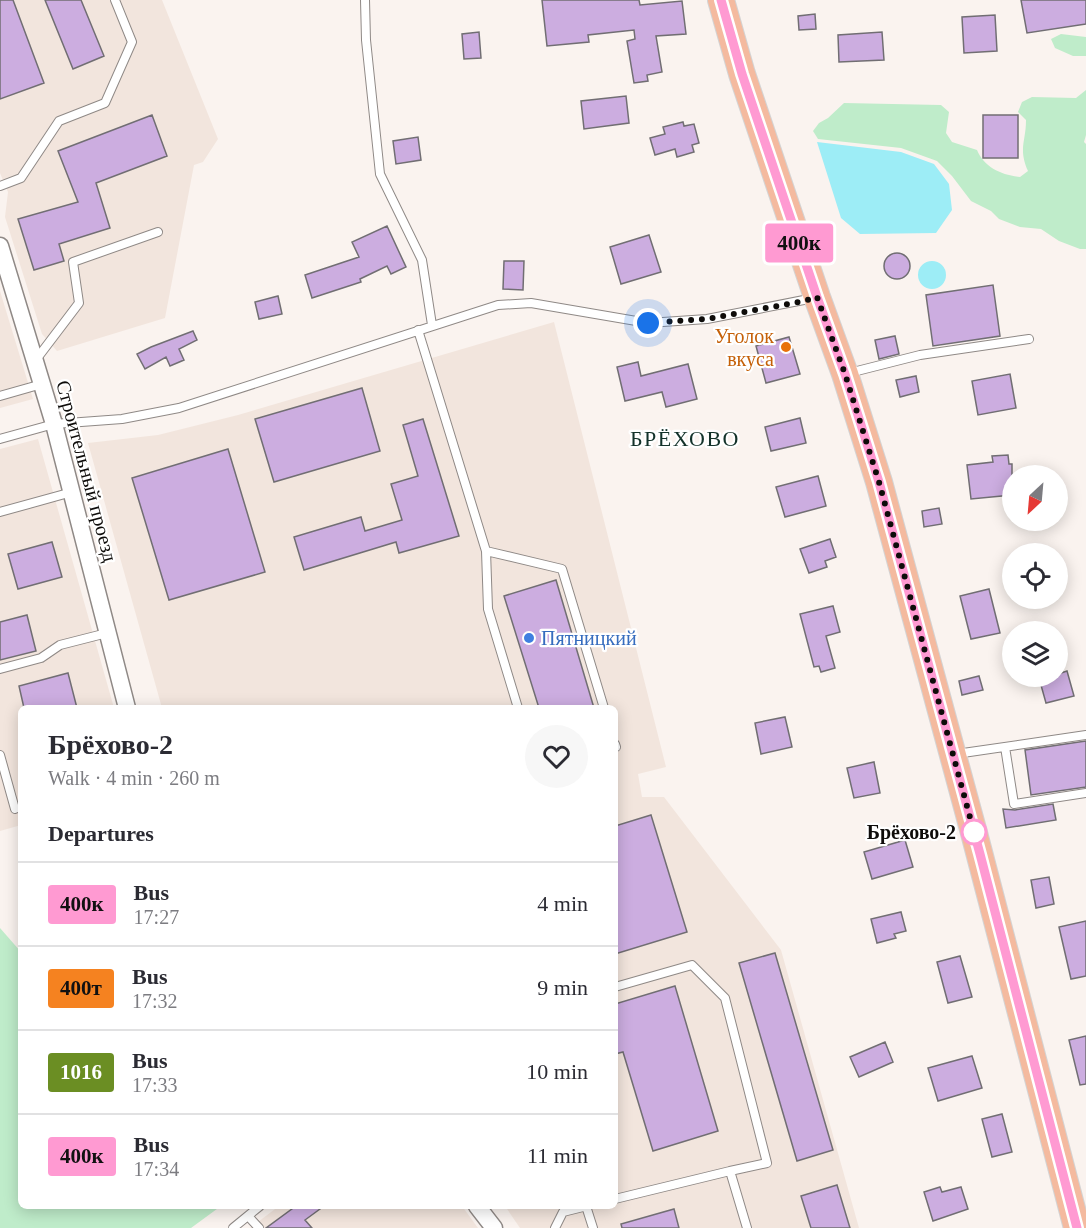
<!DOCTYPE html>
<html lang="en">
<head>
<meta charset="utf-8">
<style>
  :root { --surface:#fff; --page:#f7f7f7; --text:#2b2b33; --muted:#7c7c81; --line:#e1e1e2 }
  body { margin:0; font-family:Georgia,serif; background:var(--page); color:var(--text); height:100vh; display:flex; flex-direction:column; font-size:22px; white-space:nowrap }
  * { box-sizing:border-box; margin:0 }
  p { font-size:20px; color:var(--muted) }
  .icon { flex:none; width:33px; height:33px; fill:none; stroke:currentColor; stroke-width:2; stroke-linecap:round; stroke-linejoin:round }
  .map { position:relative; flex:1; overflow:hidden }
  .drawer { position:absolute; left:18px; top:705px; width:600px; height:504px; display:flex; flex-direction:column; background:var(--surface); border-radius:9px; box-shadow:0 3px 15px #0003 }
  .drawer>* { flex:none }
  .badge { padding:0 12px; border-radius:4px; font-size:21px; line-height:39px }
  .needle { width:39px; rotate:206deg }
  .fabs { position:absolute; left:1002px; top:465px; display:grid; gap:12px }
  .fabs a { display:grid; place-items:center; width:66px; height:66px; border-radius:50%; background:var(--surface); box-shadow:0 3px 15px #0003; font-size:30px }
  .you { position:absolute; width:30px; height:30px; margin:-15px; border:4px solid #fff; border-radius:50%; background:#1a73e8; box-shadow:0 0 0 9px #1a73e833 }
  .map>.badge { position:absolute; translate:-50% -50%; box-shadow:0 0 0 3px #fff }
  h2 { padding:0 30px; font-size:22px; line-height:54px }
  .round { display:grid; place-items:center; flex:none; width:63px; height:63px; border-radius:32px; background:var(--page) }
  .summary { display:flex; align-items:center; justify-content:space-between; height:102px; padding:0 30px }
  h1 { font-size:28px; font-weight:700; line-height:45px }
  ul { padding:0; list-style:none }
  li { display:flex; align-items:center; gap:18px; height:84px; padding:0 30px; border-top:2px solid var(--line) }
  li div { flex:1 }
  li b { display:block; font-size:22px }
  li em { font-style:normal }
  li .badge { min-width:66px; font-weight:700; text-align:center }
  .map>svg:first-child { display:block }
  .built { fill:#f2e5dd }
  .green { fill:#bfecca }
  .water { fill:#9dedf6 }
  .building { fill:#ccade0; stroke:#716e73; stroke-width:1.5 }
  .lines { fill:none; stroke-linecap:round; stroke-linejoin:round }
  .service-casing { stroke:#8f8986; stroke-width:10 }
  .minor-casing { stroke:#8f8986; stroke-width:19 }
  .primary-casing { stroke:#d4d3d3; stroke-width:28 }
  .service { stroke:#fff; stroke-width:8 }
  .minor { stroke:#fff; stroke-width:16 }
  .primary { stroke:#f4ba9f; stroke-width:26 }
  .line-casing { stroke:#fff; stroke-width:14 }
  .line { stroke:#ff9ad2; stroke-width:9 }
  .walk { stroke:#0e0c0a; stroke-width:6; stroke-dasharray:0 10.8 }
  .food-dot { fill:#e8710a; stroke:#fff; stroke-width:2 }
  .shop-dot { fill:#3f7fe0; stroke:#fff; stroke-width:2 }
  .stop-dot { fill:#fff; stroke:#ff9ad2; stroke-width:3 }
  .labels { text-anchor:middle; stroke-width:4.5; stroke-linejoin:round; paint-order:stroke }
  .food-label { font-size:20px; fill:#c56008; stroke:#fff; text-anchor:end }
  .street-label { font-size:20px; fill:#0e0c0a; stroke:#fff }
  .shop-label { font-size:20px; fill:#366cbe; stroke:#fff; text-anchor:start }
  .stop-label { font-size:20px; font-weight:bold; fill:#0e0c0a; stroke:#fff; text-anchor:end }
  .quarter-label { font-size:22px; letter-spacing:1.5px; fill:#13322a; stroke:#fff }
</style>
</head>
<body>
<div class="map">
<svg width="1086" height="1228" viewBox="0 0 1086 1228">
  <rect width="100%" height="100%" fill="#faf3ef"/>
  <path class="built" d="M 0,0 L 162,0 L 218,139 L 203,162 L 194,165 L 165,318 L 57,351 L 42,334 L 5,217 L 8,192 L 0,173 Z
    M 0,291 L 33,399 L 0,408 Z
    M 554,322 L 666,767 L 638,774 L 642,797 L 664,797 L 781,950 L 859,1228 L 520,1228 L 505,1206 L 615,1206 L 615,708 L 162,708 L 88,443 L 158,435 L 238,415 Z
    M 38,439 L 114,708 L 21,708 L 21,825 L 0,831 L 0,449 Z
    M 279,1206 L 462,1206 L 478,1228 L 250,1228 Z"/>
  <path class="green" d="M 1061,34 L 1086,37 L 1086,56 L 1073,56 L 1055,48 L 1051,39 Z
    M 1086,90 L 1086,135 L 1084,142 L 1086,144 L 1086,249 L 1080,249 L 1059,241 L 1041,229 L 1020,227 L 999,219 L 991,211 L 971,201 L 952,176 L 937,161 L 901,148 L 818,139 L 813,131 L 819,123 L 828,118 L 844,103 L 941,105 L 949,112 L 946,133 L 952,142 L 977,150 C 984,167 1001,175 1020,177 L 1028,171 C 1018,148 1026,142 1026,120 L 1018,112 L 1022,102 L 1032,97 L 1076,98 Z
    M 0,928 L 21,952 L 21,1206 L 221,1206 L 191,1228 L 0,1228 Z"/>
  <path class="water" d="M 817,142 L 901,152 L 934,164 L 949,184 L 952,210 L 936,233 L 860,234 L 841,218 Z
    M918 275a14 14 0 1 1 28 0a14 14 0 1 1-28 0Z"/>
  <path class="building" d="M 0,0 L 13,0 L 44,83 L 0,99 Z
    M 45,0 L 81,0 L 104,56 L 73,69 Z
    M 542,0 L 639,0 L 640,5 L 682,1 L 686,34 L 656,36 L 662,72 L 647,75 L 648,81 L 634,83 L 627,41 L 635,39 L 634,30 L 588,35 L 589,42 L 547,46 Z
    M 1021,0 L 1086,0 L 1086,24 L 1027,33 Z
    M 815,14 L 816,29 L 799,30 L 798,16 Z
    M 995,15 L 997,51 L 964,53 L 962,17 Z
    M 479,32 L 481,58 L 464,59 L 462,34 Z
    M 882,32 L 884,60 L 839,62 L 838,35 Z
    M 626,96 L 629,123 L 584,129 L 581,101 Z
    M 152,115 L 167,156 L 96,183 L 110,228 L 59,244 L 64,261 L 34,270 L 18,219 L 78,202 L 58,151 Z
    M 983,115 L 1018,115 L 1018,158 L 983,158 Z
    M 683,122 L 684,126 L 694,124 L 699,143 L 692,145 L 694,152 L 677,157 L 675,149 L 655,155 L 650,138 L 665,134 L 663,127 Z
    M 418,137 L 421,160 L 396,164 L 393,141 Z
    M 387,226 L 406,267 L 391,274 L 387,266 L 360,279 L 361,282 L 312,298 L 305,275 L 359,257 L 352,242 Z
    M 649,235 L 661,272 L 621,284 L 610,247 Z
    M884 266a13 13 0 1 1 26 0a13 13 0 1 1-26 0Z
    M 504,261 L 524,261 L 523,290 L 503,289 Z
    M 993,285 L 1000,336 L 933,346 L 926,295 Z
    M 278,296 L 282,314 L 259,319 L 255,302 Z
    M 193,331 L 197,340 L 179,349 L 184,360 L 170,366 L 166,357 L 145,369 L 137,354 L 151,347 Z
    M 895,336 L 899,354 L 879,359 L 875,340 Z
    M 789,337 L 800,374 L 766,383 L 756,346 Z
    M 638,362 L 641,376 L 688,364 L 697,399 L 666,407 L 662,392 L 625,401 L 617,367 Z
    M 1010,374 L 1016,408 L 978,415 L 972,381 Z
    M 916,376 L 919,392 L 900,397 L 896,380 Z
    M 362,388 L 380,451 L 274,482 L 255,419 Z
    M 800,418 L 806,443 L 771,451 L 765,427 Z
    M 423,419 L 459,536 L 399,553 L 396,542 L 304,570 L 294,537 L 361,517 L 365,531 L 402,520 L 391,484 L 418,476 L 403,425 Z
    M 228,449 L 265,572 L 169,600 L 132,478 Z
    M 1008,455 L 1009,464 L 1012,464 L 1012,495 L 971,499 L 967,465 L 993,462 L 992,456 Z
    M 818,476 L 826,506 L 785,517 L 776,487 Z
    M 939,508 L 942,524 L 924,527 L 922,511 Z
    M 830,539 L 836,557 L 825,561 L 827,567 L 809,573 L 800,549 Z
    M 52,542 L 62,577 L 18,589 L 8,554 Z
    M 556,580 L 594,708 L 539,708 L 504,596 Z
    M 989,589 L 1000,633 L 971,639 L 960,596 Z
    M 833,606 L 840,632 L 826,636 L 835,668 L 821,672 L 819,666 L 814,667 L 800,614 Z
    M 27,615 L 36,651 L 0,660 L 0,622 Z
    M 1067,671 L 1074,696 L 1046,703 L 1039,678 L 1058,676 L 1058,674 Z
    M 68,673 L 77,708 L 24,708 L 19,686 Z
    M 979,676 L 983,690 L 962,695 L 959,681 Z
    M 785,717 L 792,747 L 761,754 L 755,723 Z
    M 1086,741 L 1086,787 L 1031,795 L 1025,750 Z
    M 874,762 L 880,793 L 854,798 L 847,768 Z
    M 1053,804 L 1056,820 L 1006,828 L 1003,809 L 1015,810 Z
    M 651,815 L 687,932 L 615,954 L 615,826 Z
    M 905,840 L 913,867 L 872,879 L 864,852 Z
    M 1049,877 L 1054,904 L 1036,908 L 1031,880 Z
    M 901,912 L 906,931 L 894,934 L 896,938 L 877,943 L 871,919 Z
    M 1086,921 L 1086,976 L 1071,979 L 1059,927 Z
    M 775,953 L 833,1150 L 797,1161 L 739,963 Z
    M 960,956 L 972,997 L 948,1003 L 937,962 Z
    M 675,986 L 718,1131 L 653,1151 L 623,1052 L 615,1054 L 615,1004 Z
    M 1086,1036 L 1086,1084 L 1080,1085 L 1069,1040 Z
    M 885,1042 L 893,1062 L 859,1077 L 850,1057 Z
    M 972,1056 L 982,1088 L 938,1101 L 928,1068 Z
    M 1002,1114 L 1012,1152 L 992,1157 L 982,1119 Z
    M 837,1185 L 850,1228 L 811,1228 L 801,1196 Z
    M 940,1187 L 942,1192 L 961,1187 L 968,1209 L 933,1221 L 924,1192 Z
    M 296,1206 L 324,1206 L 305,1220 L 312,1228 L 266,1228 Z
    M 674,1209 L 679,1228 L 622,1228 L 621,1224 Z"/>
  <g class="lines">
    <g class="service-casing">
      <path id="service" d="M 365,0 L 366,40 L 380,174 L 422,260 L 432,325
        M 0,186 L 21,178 L 59,121 L 105,103 L 132,42 L 115,0
        M 418,330 L 486,551 L 488,609 L 518,708
        M 35,361 L 79,303 L 73,262 L 158,232
        M 849,373 L 920,355 L 1029,339
        M 0,396 L 42,384
        M 0,439 L 54,424 L 122,419 L 179,408 L 498,305 L 531,303 L 648,323 L 707,319 L 814,298
        M 0,512 L 72,492
        M 486,551 L 562,569 L 604,708
        M 0,669 L 41,658 L 60,645 L 107,633
        M 615,744 L 616,747
        M 1005,747 L 1014,804 L 1086,793
        M 956,754 L 1086,735
        M 0,755 L 15,809
        M 615,987 L 692,965 L 725,998 L 767,1163 L 730,1171
        M 615,1199 L 730,1171 L 747,1228
        M 586,1206 L 593,1228
        M 248,1216 L 259,1228
        M 233,1228 L 260,1206
        M 555,1228 L 563,1212 L 587,1206"/>
    </g>
    <g class="minor-casing">
      <path id="minor" d="M 0,246 L 54,424 L 127,708
        M 477,1206 L 494,1228"/>
    </g>
    <g class="primary-casing">
      <path id="primary" d="M 721,0 L 742,74 L 817,297 L 845,374 L 879,482 L 974,833 L 1077,1228"/>
    </g>
    <use href="#service" class="service"/>
    <use href="#minor" class="minor"/>
    <use href="#primary" class="primary"/>
  </g>
  <g class="lines">
    <g class="line-casing">
      <path id="line" d="M 721,0 L 742,74 L 817,297 L 845,374 L 879,482 L 980,854 L 1077,1228"/>
    </g>
    <use href="#line" class="line"/>
    <path class="walk" d="M 648,323 L 707,319 L 804,301 L 817,297 L 845,374 L 879,482 L 974,832"/>
  </g>
  <circle class="food-dot" cx="786" cy="347" r="6"/>
  <circle class="shop-dot" cx="529" cy="638" r="6"/>
  <circle class="stop-dot" cx="974" cy="832" r="12"/>
  <g class="labels">
    <g class="food-label">
      <text x="774" y="343">Уголок<tspan x="774" dy="23">вкуса</tspan></text>
    </g>
    <g class="street-label">
      <text transform="translate(87 471) rotate(75)" y="7">Строительный проезд</text>
    </g>
    <g class="shop-label">
      <text x="541" y="645">Пятницкий</text>
    </g>
    <g class="stop-label">
      <text x="956" y="839">Брёхово-2</text>
    </g>
    <g class="quarter-label">
      <text x="685" y="446">БРЁХОВО</text>
    </g>
  </g>
</svg>
<div class="fabs">
<a><svg class="needle" viewBox="-14 -14 28 28"><path d="M0-13l5 13h-10z" fill="#e53935"/><path d="M0 13l5-13h-10z" fill="#7c7c81"/></svg></a>
<a><svg class="icon" aria-label="locate" viewBox="0 0 24 24"><circle cx="12" cy="12" r="6"/><path d="M12 2v4M12 18v4M2 12h4M18 12h4"/></svg></a>
<a><svg class="icon" aria-label="layers" viewBox="0 0 24 24"><path d="M12 4l9 5-9 5-9-5zM3 14l9 5 9-5"/></svg></a>
</div>
<div class="you" style="left:648px;top:323px"></div>
<b class="badge" style="left:799px;top:243px;background:#ff9ad2;color:#111">400к</b>
<section class="drawer">
<div class="summary"><div><h1>Брёхово-2</h1><p>Walk · 4 min · 260 m</p></div><a class="round"><svg class="icon" aria-label="heart" viewBox="0 0 24 24"><path d="M12 20l-8-8c-3-5 5-10 8-4 3-6 11-1 8 4z"/></svg></a></div>
<h2>Departures</h2>
<ul>
<li><span class="badge" style="background:#ff9ad2;color:#111">400к</span><div><b>Bus</b><p>17:27</p></div><em>4 min</em></li>
<li><span class="badge" style="background:#f58220;color:#111">400т</span><div><b>Bus</b><p>17:32</p></div><em>9 min</em></li>
<li><span class="badge" style="background:#6b8e23;color:#fff">1016</span><div><b>Bus</b><p>17:33</p></div><em>10 min</em></li>
<li><span class="badge" style="background:#ff9ad2;color:#111">400к</span><div><b>Bus</b><p>17:34</p></div><em>11 min</em></li>
</ul>
</section>
</div>
</body>
</html>
